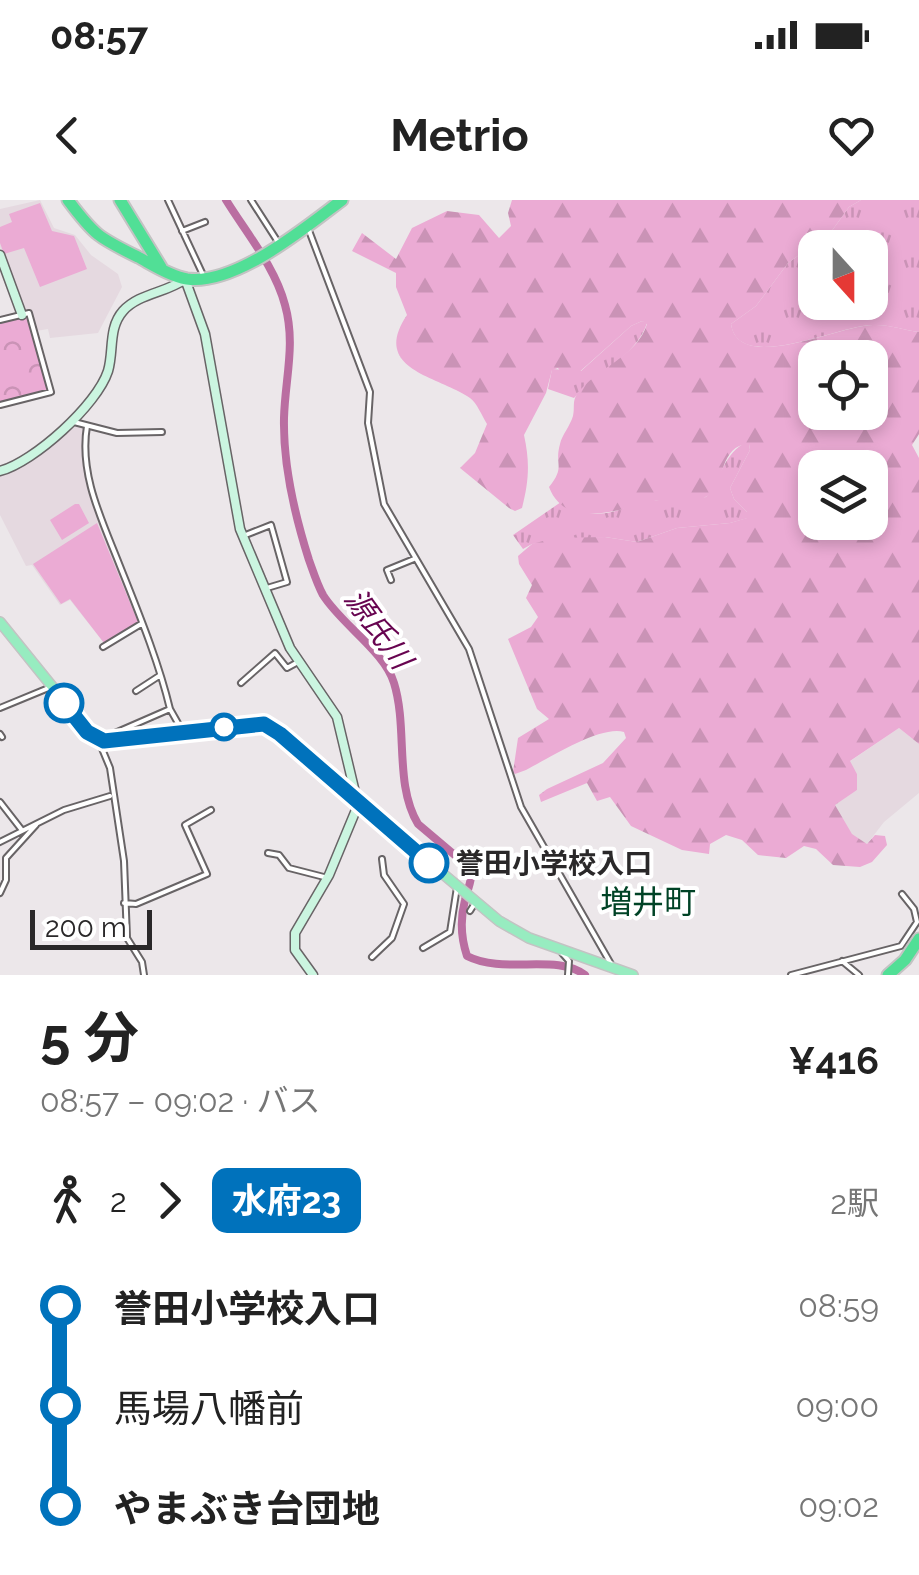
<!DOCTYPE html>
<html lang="ja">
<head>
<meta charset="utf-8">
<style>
  :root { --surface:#fff; --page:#f2f2f2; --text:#222; --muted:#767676 }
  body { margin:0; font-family:Raleway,"Noto Sans JP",sans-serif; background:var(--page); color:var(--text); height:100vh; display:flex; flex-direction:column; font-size:38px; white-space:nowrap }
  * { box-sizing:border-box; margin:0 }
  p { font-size:32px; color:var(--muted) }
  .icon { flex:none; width:55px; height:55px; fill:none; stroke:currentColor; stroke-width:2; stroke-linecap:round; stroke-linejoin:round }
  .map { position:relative; height:775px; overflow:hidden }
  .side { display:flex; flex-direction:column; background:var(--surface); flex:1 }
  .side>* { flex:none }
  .badge { padding:0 20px; border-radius:15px; font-size:35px; line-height:65px }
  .needle { width:65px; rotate:159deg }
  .fabs { position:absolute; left:798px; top:30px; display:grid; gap:20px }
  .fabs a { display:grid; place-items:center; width:90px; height:90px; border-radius:20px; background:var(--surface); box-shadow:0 5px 15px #0003; font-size:50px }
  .scale { position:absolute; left:30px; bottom:25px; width:122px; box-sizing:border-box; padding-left:10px; border:5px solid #2a2829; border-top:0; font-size:28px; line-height:35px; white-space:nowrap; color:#2a2829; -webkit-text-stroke:8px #fff; paint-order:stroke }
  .map>.badge { position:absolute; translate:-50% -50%; box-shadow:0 0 0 5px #fff }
  .legs { display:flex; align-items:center; gap:15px; height:110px; padding:0 40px; font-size:32px }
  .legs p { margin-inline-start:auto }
  .overview { display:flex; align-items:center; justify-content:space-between; height:170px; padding:0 40px }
  h1 { font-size:55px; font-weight:700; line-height:75px }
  ul { padding:0 40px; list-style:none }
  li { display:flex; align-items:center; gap:35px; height:100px; font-size:38px }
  li i { display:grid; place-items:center; width:15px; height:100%; margin:0 12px; background:currentColor }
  li i::after { content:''; width:25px; height:25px; margin:-12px; border:8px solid; border-radius:50%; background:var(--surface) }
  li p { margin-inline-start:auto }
  li:first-child i { background:linear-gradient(#0000 50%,currentColor 0) }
  li:last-child i { background:linear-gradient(currentColor 50%,#0000 0) }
  .status { display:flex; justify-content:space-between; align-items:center; height:70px; padding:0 50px; background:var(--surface); direction:ltr }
  .status svg { height:28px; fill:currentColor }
  header { display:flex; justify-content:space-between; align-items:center; height:130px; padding:0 40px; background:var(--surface); font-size:45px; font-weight:700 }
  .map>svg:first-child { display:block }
  .built { fill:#e5d9e0 }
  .grass { fill:url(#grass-tufts); fill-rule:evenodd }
  .forest { fill:url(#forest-firs); fill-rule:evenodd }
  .park { fill:url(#park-crowns) }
  .garden { fill:#ebabd4 }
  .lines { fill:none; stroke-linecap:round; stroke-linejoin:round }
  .river { stroke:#ba6ea1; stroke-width:8 }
  .street-casing { stroke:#686466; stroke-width:8 }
  .secondary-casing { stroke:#686466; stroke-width:11 }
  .primary-casing { stroke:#c3c3c3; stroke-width:12 }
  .highway-casing { stroke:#c3c3c3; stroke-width:15 }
  .street { stroke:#fff; stroke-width:4 }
  .secondary { stroke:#cbf5e0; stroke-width:8 }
  .primary { stroke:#97ecc0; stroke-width:9 }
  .highway { stroke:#51df96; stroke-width:11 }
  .line-1-casing { stroke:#fff; stroke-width:22 }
  .line-1 { stroke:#0072bc; stroke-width:15 }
  .stop-1-dot { fill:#fff; stroke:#0072bc; stroke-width:5 }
  .labels { text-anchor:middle; stroke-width:8; stroke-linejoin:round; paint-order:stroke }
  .stop-label { font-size:28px; font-weight:bold; fill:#2a2829; stroke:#fff; text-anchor:start }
  .water-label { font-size:30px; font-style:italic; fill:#670450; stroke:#fff }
  .quarter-label { font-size:32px; fill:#004326; stroke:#fff }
</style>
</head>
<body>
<div class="status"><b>08:57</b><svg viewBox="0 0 49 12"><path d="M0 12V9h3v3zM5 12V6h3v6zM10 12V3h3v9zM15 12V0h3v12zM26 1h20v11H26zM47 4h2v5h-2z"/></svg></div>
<header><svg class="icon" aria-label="back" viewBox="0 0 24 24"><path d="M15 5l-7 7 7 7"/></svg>Metrio<svg class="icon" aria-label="heart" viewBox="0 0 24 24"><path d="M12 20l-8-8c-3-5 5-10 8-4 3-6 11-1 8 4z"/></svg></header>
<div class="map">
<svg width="919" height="775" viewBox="0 0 919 775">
  <defs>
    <pattern id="grass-tufts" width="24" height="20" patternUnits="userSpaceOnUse" patternTransform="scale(2.5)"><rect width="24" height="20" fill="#ebabd4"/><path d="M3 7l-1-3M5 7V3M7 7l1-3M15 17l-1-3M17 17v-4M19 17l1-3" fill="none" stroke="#ca93b6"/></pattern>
    <pattern id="forest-firs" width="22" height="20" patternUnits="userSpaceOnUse" patternTransform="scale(2.5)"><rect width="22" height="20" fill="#ebabd4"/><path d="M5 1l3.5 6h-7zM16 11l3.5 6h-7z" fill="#ca93b6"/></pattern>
    <pattern id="park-crowns" width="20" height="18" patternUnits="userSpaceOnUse" patternTransform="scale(2.5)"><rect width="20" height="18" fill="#ebabd4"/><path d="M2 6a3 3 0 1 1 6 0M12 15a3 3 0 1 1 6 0" fill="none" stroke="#ca93b6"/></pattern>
  </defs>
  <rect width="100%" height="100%" fill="#ece7ea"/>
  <path class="built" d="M 40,0 L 54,28 L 75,35 L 91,55 L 118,74 L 122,87 L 98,133 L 50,138 L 48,129 L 36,131 L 31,111 L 25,112 L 0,47 L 0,9 Z
    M 72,226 L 82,227 L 83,230 L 82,246 L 95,311 L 139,423 L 105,444 L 70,400 L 60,405 L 32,365 L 26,366 L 0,315 L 0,274 Z
    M 899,528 L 919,544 L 919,593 L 884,622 L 867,644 L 852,635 L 834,605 L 857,590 L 857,574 L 849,562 Z"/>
  <path class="grass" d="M 861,0 L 919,0 L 919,132 C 904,130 887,124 872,125 C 840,125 738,175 731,124 L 756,106 L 788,63 L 831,32 L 849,7 ZM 815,48 L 870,48 L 870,102 L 815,102 Z
    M 642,121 L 647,123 C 636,157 595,173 574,198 L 548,189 L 552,169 L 581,171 L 631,126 Z
    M 743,244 L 749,244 L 750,250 L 730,288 L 734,299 L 747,312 L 748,318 L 730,323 L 677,328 L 637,342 L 605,337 L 532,344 L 523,349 L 513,335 L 561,302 C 606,328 619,303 659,300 C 675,299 690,301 706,297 C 721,280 722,257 743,244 Z"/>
  <path class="forest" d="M 512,0 L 861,0 L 849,7 L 831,32 L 788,63 L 756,106 L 731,124 C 739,175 840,125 873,125 C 887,124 904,130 919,132 L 919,234 L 912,245 L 919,258 L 919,544 L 899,528 L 850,561 L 857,574 L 857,590 L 835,605 L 852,634 L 867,644 L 875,635 L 885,636 L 887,645 L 872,662 L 860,667 L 833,665 L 816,649 L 804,646 L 786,658 L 758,655 L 742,640 L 726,635 L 710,644 L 709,654 L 682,650 L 631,626 L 610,597 L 597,601 L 587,583 L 541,602 L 539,595 L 547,589 L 603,563 L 626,538 L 624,532 C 601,525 549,558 526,570 L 515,574 L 513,572 L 518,538 L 549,519 L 537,509 L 508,439 L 531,427 L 538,417 L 526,398 L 532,385 L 519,364 L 518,356 L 532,344 L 554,338 L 605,337 L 637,342 L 677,328 L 730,323 L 747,318 L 747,312 L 734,299 L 730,288 L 750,250 L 749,244 C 719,245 726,283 707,296 C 693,306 670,297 654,301 C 623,308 566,332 549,287 C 566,266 554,265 560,244 C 562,235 570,226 573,216 C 575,207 572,202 577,194 C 596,168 637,157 647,124 L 642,121 L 631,126 L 576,175 L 565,178 L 558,168 L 552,170 L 546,193 L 524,235 C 530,262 529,281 522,308 L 515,311 L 509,308 L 460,268 L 475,253 L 487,224 C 482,216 477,203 470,198 C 438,176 370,170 407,115 L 396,87 L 396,73 L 352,51 L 362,33 L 396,59 L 412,28 L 447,11 L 479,15 L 499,38 L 511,26 L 508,13 ZM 815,158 L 870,158 L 870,212 L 815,212 ZM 815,268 L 870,268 L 870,322 L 815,322 Z"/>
  <path class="park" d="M 29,115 L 49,190 L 0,203 L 0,122 Z"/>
  <path class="garden" d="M 40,3 L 52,31 L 74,36 L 87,69 L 40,87 L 24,48 L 4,54 L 0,43 L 0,27 L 12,22 L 9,14 Z
    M 75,304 L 79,304 L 89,323 L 62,340 L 50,320 Z
    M 97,323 L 138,422 L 104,443 L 70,399 L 61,404 L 33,364 Z"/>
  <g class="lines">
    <path class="river" d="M 226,0 C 247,34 275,67 285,105 C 296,144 285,179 284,218 C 283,264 295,316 309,360 C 313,371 317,384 323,395 C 341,424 385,452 394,483 C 408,528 394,584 418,624 L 470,668 C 473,680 468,687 465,700 C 460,719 461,738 467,756 C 504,775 556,753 585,775"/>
    <g class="street-casing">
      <path id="street" d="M 168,0 L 204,77
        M 251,0 L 278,42
        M 308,28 L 370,192 L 368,223 L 384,304 L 469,449 L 521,607 L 611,764
        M 182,31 L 205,22
        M 0,120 L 29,113 L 51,192 L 0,205
        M 74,222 L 117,233 L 162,232
        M 87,226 C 79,273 101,318 118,361 C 137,409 158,459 170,509
        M 243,336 L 271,325 L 287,382 L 267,388
        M 391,380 L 387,370 L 414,359
        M 103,447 L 141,424
        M 241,483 L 275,453 L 287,468 L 298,462
        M 136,491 L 159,476
        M 0,508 L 51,487
        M 0,534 L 2,537
        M 108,536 L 170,509 L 183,532
        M 98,539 L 110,568 L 124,661 L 127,738 L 142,762 L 144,775
        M 0,602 L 21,629
        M 0,642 L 64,610 L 110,596
        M 268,653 L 279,655 L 289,668 L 324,677
        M 0,693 L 6,680 L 6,658 L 36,625
        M 124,703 L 136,704 L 207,674 L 185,625 L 211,610
        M 470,711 L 475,703
        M 423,748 L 450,732 L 457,687
        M 562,753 L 569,761 L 568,775
        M 372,757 L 392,738 L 404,704 L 384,675 L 382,659
        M 842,761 L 859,775
        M 791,775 L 901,746 L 917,722 L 914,709 L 902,694"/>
    </g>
    <g class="secondary-casing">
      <path id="secondary" d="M 0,55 L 22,115
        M 0,271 C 34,262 97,205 108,171 C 114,151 108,128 123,111 C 139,93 167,93 185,79 L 205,134 L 240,329 L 290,448 L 337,517 L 358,605 L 329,675 L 295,733 L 295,750 L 313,775"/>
    </g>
    <g class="primary-casing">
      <path id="primary" d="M 0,422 L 93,537 L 120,541 L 251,524 L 266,525 L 499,721 L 529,738 L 633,775"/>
    </g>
    <g class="highway-casing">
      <path id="highway" d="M 68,0 C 94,35 99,38 138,57 C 153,65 170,76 187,79 C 235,86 306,27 342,0
        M 120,0 L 161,67
        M 888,775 L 905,760 L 919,739"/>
    </g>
    <use href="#street" class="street"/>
    <use href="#secondary" class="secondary"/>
    <use href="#primary" class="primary"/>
    <use href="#highway" class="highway"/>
  </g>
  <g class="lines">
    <g class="line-1-casing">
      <path id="line-1" d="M 64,503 L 87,532 L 104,541 L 264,524 L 280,534 L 429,663"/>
    </g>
    <use href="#line-1" class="line-1"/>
  </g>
  <g class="stop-1-dot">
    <circle cx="64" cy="503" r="18"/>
    <circle cx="224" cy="527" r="12"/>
    <circle cx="429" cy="663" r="18"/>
  </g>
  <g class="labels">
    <g class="stop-label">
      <text x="456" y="673">誉田小学校入口</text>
    </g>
    <g class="water-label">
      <text transform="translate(378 429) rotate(54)" y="10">源氏川</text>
    </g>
    <g class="quarter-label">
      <text x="648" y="713">増井町</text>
    </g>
  </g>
</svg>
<div class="fabs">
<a><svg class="needle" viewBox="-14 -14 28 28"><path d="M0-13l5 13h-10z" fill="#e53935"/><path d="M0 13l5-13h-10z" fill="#767676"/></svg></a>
<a><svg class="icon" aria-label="locate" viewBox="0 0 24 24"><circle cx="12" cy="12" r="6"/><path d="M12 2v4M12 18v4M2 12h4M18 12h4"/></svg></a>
<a><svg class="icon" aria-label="layers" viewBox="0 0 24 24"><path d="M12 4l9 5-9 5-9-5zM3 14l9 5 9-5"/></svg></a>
</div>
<div class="scale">200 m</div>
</div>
<section class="side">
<div class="overview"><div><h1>5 分</h1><p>08:57 – 09:02 · バス</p></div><b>¥416</b></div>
<div class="legs"><svg class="icon" aria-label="walk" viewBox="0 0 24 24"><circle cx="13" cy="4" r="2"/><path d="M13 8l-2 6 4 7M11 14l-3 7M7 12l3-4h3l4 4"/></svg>2<svg class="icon" aria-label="forward" viewBox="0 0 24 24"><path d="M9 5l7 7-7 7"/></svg><b class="badge" style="background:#0072bc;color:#fff">水府23</b><p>2駅</p></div>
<ul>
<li><i style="color:#0072bc"></i><b>誉田小学校入口</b><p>08:59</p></li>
<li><i style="color:#0072bc"></i><span>馬場八幡前</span><p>09:00</p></li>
<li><i style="color:#0072bc"></i><b>やまぶき台団地</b><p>09:02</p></li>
</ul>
</section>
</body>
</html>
